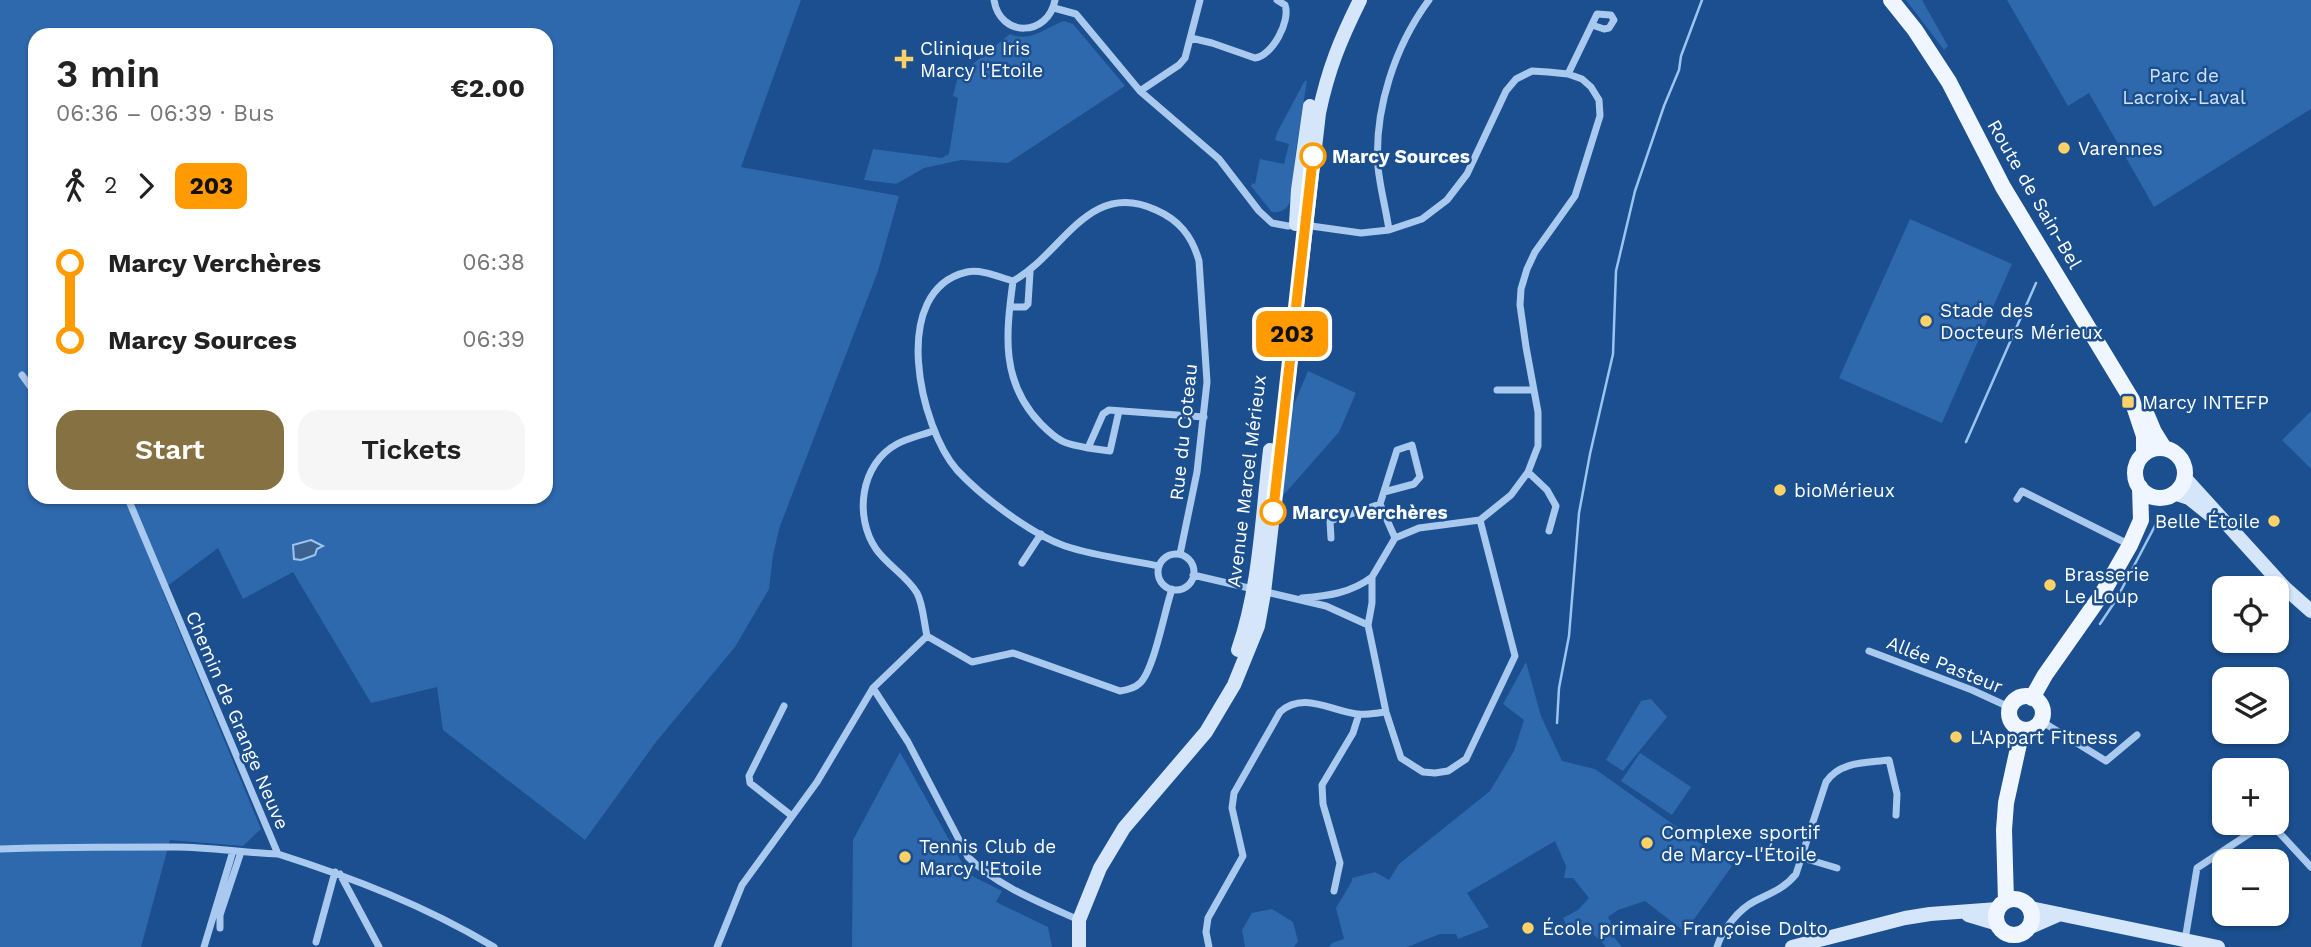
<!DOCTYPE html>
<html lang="en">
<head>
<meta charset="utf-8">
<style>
  :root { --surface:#fff; --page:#f6f6f6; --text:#222; --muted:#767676; --accent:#857141 }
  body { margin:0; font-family:"Work Sans",sans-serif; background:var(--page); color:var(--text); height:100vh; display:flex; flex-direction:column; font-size:26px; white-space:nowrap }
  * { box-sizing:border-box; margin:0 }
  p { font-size:23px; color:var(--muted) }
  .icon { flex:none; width:38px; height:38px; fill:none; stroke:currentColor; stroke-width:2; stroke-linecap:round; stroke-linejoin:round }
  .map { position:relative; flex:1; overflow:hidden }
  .side { position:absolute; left:28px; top:28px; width:525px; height:476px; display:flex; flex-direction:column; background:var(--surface); border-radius:21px; box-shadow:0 2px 5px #0004 }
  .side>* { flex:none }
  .badge { padding:0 14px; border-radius:10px; font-size:24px; line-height:46px }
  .controls { position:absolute; left:2212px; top:576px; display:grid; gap:14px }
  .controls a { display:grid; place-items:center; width:77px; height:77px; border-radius:14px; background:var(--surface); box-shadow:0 2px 5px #0004; font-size:35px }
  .map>.badge { position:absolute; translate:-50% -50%; box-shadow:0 0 0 4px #fff }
  .legs { display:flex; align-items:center; gap:10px; height:77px; padding:0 28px; font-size:23px }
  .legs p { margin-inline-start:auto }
  .head { display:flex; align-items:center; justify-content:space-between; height:119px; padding:0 28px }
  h1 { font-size:38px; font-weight:600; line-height:52px }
  .cta { display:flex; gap:14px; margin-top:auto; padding:14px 28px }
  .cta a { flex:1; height:80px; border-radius:21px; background:var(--accent); color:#fff; font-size:28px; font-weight:600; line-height:80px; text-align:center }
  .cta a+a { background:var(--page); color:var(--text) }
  ul { padding:0 28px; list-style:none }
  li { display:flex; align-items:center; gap:24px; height:77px; font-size:26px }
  li i { display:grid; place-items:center; width:10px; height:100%; margin:0 9px; background:currentColor }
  li i::after { content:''; width:18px; height:18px; margin:-9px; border:5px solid; border-radius:50%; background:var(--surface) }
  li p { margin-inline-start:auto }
  li:first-child i { background:linear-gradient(#0000 50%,currentColor 0) }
  li:last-child i { background:linear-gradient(currentColor 50%,#0000 0) }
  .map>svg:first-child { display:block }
  .green { fill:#2e69ad; fill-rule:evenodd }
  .water { fill:#3c6290; stroke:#9cc4f0; stroke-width:2 }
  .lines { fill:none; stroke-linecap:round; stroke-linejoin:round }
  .stream { stroke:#9cc4f0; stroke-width:2.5 }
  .street { stroke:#a9c9ee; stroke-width:7 }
  .secondary { stroke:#d6e6fa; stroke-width:14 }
  .primary { stroke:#f0f6ff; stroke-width:16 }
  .line-1-casing { stroke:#fff; stroke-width:16 }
  .line-1 { stroke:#ff9b00; stroke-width:10 }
  .poi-dot { fill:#ffd166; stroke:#1b4f8f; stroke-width:2.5 }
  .stop-1-dot { fill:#fff; stroke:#ff9b00; stroke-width:3.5 }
  .labels { text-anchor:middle; stroke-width:5; stroke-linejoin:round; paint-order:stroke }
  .poi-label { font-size:19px; fill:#fff; stroke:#1b4f8f; text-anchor:start }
  .park-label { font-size:19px; fill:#cfe3fa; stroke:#1b4f8f }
  .stop-label { font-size:19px; font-weight:bold; fill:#fff; stroke:#1b4f8f; text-anchor:start }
  .street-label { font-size:19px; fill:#fff; stroke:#1b4f8f }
</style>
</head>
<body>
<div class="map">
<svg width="2311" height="947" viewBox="0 0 2311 947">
  <rect width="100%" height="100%" fill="#1b4f8f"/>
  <path class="green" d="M 0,0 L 801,0 L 741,167 L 899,196 L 878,271 L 780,526 L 773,555 L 769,589 L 735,647 L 656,742 L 585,840 L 443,730 L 437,687 L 371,703 L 293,572 L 243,599 L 218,548 L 162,590 L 261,829 L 243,846 L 170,840 L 141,947 L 0,947 ZM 35,35 L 546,35 L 546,497 L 35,497 Z
    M 1906,0 L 1922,0 L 1948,46 L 1944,50 Z
    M 2007,0 L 2311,0 L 2311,109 L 2154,207 L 2089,93 L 2068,106 Z
    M 1064,21 L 1073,24 L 1125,86 L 1008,163 L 961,160 L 924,168 L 896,184 L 864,180 L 873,149 L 942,158 L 949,154 L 958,98 L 953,96 L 958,76 L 1010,34 C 1031,43 1046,27 1064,21 Z
    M 1307,80 L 1296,150 L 1291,199 C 1288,209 1282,213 1272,212 L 1251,186 L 1252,183 L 1255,184 L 1260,159 L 1284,164 L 1289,144 L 1275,140 L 1277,133 L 1304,82 Z
    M 1910,219 L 2012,264 L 1942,423 L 1839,378 Z
    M 1308,371 L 1356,393 L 1339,432 L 1281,498 L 1292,409 Z
    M 2311,411 L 2311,469 L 2282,440 Z
    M 1526,662 L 1541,716 L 1562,761 L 1595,769 L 1732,866 L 1685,932 L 1645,901 L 1618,910 L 1608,917 L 1613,926 L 1609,931 L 1622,947 L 1606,947 C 1594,933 1588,929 1569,930 L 1563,918 L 1578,910 L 1589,898 L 1573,878 L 1564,878 L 1566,866 L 1555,841 L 1467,893 L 1489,927 L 1458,939 L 1456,934 L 1440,934 L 1407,947 L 1329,947 L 1332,943 L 1344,939 L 1336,908 L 1352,881 L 1352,878 L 1375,872 L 1389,880 L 1399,864 L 1490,791 L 1514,751 L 1524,720 L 1503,704 Z
    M 1651,699 L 1667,717 L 1623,771 L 1606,760 L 1641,701 Z
    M 900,752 L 966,870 L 974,877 L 1002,891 L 996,902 L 1048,927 L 1052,947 L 852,947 L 853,840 Z
    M 1640,753 L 1691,787 L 1672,815 L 1621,781 Z
    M 1272,909 L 1293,922 L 1298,941 L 1294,947 L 1245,947 L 1242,930 L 1252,913 Z"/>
  <path class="water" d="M 311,540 L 323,546 L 317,549 L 315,555 L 301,560 L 294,559 L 293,545 Z"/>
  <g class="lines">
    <path class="stream" d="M 1966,442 L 2036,283
      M 2100,624 L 2116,600 L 2157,522
      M 1557,723 L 1559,688 L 1569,636 L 1579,513 L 1590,454 L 1613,354 L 1616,271 L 1635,191 L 1664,106 L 1679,70 L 1681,56 L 1702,0"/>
    <path class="street" d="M 994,0 C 1000,38 1048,37 1055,0
      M 1054,8 L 1076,14 L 1140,91 L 1219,159 L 1259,211 L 1272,223 L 1288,226 L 1304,225 L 1361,233 L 1389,230 L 1422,219 L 1447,200 L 1467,174 L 1506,91 L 1516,79 L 1532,71 L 1548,72 L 1568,74 L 1582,79 L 1591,87 L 1599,100 L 1600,116 L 1575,196 L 1535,252 L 1527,269 L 1521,289 L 1520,305 L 1526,347 L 1538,412 L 1538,446 L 1528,472 L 1511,495 L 1480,520 L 1419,528 L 1395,538 L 1372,577 L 1372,603 L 1368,625 L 1386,712 L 1401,758 L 1423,772 L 1435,773 L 1448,771 L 1466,759 L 1515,656 L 1480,520
      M 1191,38 L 1212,43 L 1255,58 C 1272,56 1291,21 1285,5 L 1277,0
      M 1568,74 L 1597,14 L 1611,15 L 1614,20 L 1609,28 L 1604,29 L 1592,25
      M 1140,91 L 1179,65 L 1185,58 L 1200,0
      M 1389,230 C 1386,209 1380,188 1378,167 C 1374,109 1395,46 1429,0
      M 1013,281 C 1062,255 1088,178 1156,210 C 1179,220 1192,236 1199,261 L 1207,382 L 1197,472 L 1180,554
      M 1013,281 C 999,277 981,269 967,272 C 888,290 920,428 957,470 C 982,497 1031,534 1065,546 C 1095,556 1129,560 1159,566
      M 1013,281 C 1006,334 1000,382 1041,424 C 1047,430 1054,437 1062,441 C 1069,445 1080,446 1088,448 L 1103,414 L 1109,410 L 1204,417
      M 1010,307 L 1025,307 L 1028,304 L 1030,272
      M 22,375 L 35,393
      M 1497,390 L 1534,390
      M 1088,448 L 1110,451 L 1119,411
      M 1528,472 L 1547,490 L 1556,506 L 1549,531
      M 1384,492 L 1414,484 L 1420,477 L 1412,445 L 1397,450 L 1380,504 L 1395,538
      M 125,497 L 129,501 L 278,854 C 353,878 426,906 494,947
      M 2017,499 L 2022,491 L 2130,545
      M 1331,538 L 1330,521 L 1380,504
      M1158 572a18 18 0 1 1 36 0a18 18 0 1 1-36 0Z
      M 1022,563 L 1041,534
      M 1193,575 L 1326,606 L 1368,625
      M 1302,598 C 1328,596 1351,593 1372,577
      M 927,636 C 924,623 923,604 917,593 C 907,576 887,565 876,549 C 854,517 860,464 897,444 C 908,438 922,435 933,431
      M 1869,651 L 1972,690 L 2009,707
      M 873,688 L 908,742 L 968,857 C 997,886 1041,903 1079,920
      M 784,706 L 749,776 L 750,783 L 792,816
      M 2041,721 L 2106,761 L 2137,735
      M 0,849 C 59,847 118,847 176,847 C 210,847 244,853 278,854
      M 1803,858 L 1837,868
      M 340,874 L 379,947
      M 1334,891 L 1340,863 L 1323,804 L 1322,785 L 1353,733 L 1359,714
      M 220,928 L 220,915 L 241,852
      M 2185,940 L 2197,868 L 2261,826 L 2274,827 L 2311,867
      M 316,942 L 335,872
      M 204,947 L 233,851
      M 717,947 L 742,885 L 817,782 L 873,688 L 927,636 L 972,662 L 1013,653 L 1120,691 C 1127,690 1135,688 1140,683 C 1154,670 1165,609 1172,589
      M 1209,947 L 1206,932 L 1208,918 L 1243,856 L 1232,808 L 1234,793 L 1280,712 C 1303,691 1331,711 1357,714 C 1366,715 1376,713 1386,712
      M 1717,947 C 1722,930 1739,909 1755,901 C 1771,893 1785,888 1796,874 L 1826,782 C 1840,761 1867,763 1889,760 L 1897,794 L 1896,815"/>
    <path class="secondary" d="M 1296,224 L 1298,190 L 1310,106
      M 2184,477 L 2285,588 L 2311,611
      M 2174,493 L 2189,498 L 2209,514
      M 1238,650 C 1260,587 1262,516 1270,450
      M 2030,908 L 2218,947
      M 1968,915 L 1998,924
      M 2028,928 L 2060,914
      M 1079,947 L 1079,920 L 1100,868 L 1124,828 L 1206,732 L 1234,685 L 1258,626 L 1264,593 L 1319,113 C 1328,70 1340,40 1360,0
      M 1792,947 L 1905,918 L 1930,914 L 1998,909"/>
    <path class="primary" d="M 1891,0 L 1915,30 L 1949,82 L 2003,187 L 2132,400 L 2144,436 L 2144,454
      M 2146,413 L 2154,432 L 2164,448
      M2135 473a25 25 0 1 1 50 0a25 25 0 1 1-50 0Z
      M2009 713a17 17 0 1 1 34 0a17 17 0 1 1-34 0Z
      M 2032,698 L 2045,675 L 2102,594 L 2130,545 L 2141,520 L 2140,487
      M1996 917a18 18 0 1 1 36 0a18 18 0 1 1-36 0Z
      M 2006,901 L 2004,830 L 2006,803 L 2022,730"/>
  </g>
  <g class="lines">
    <g class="line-1-casing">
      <path id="line-1" d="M 1273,512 L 1313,156"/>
    </g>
    <use href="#line-1" class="line-1"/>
  </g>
  <g class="poi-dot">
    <path d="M900.5 48.5h7v7h7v7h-7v7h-7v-7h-7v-7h7z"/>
    <circle cx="2064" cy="148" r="7"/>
    <circle cx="1926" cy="321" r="7"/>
    <rect x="2121" y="395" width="14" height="14" rx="3.5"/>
    <circle cx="1780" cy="490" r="7"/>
    <circle cx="2274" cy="521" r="7"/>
    <circle cx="2050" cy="585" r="7"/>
    <circle cx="1956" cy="737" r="7"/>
    <circle cx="1647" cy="843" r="7"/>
    <circle cx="905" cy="857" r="7"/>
    <circle cx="1528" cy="928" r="7"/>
  </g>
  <g class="stop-1-dot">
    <circle cx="1313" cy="156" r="12"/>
    <circle cx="1273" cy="512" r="12"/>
  </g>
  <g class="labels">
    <g class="poi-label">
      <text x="920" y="55">Clinique Iris<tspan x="920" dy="22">Marcy l'Etoile</tspan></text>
      <text x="2078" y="155">Varennes</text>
      <text x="1940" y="317">Stade des<tspan x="1940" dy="22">Docteurs Mérieux</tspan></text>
      <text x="2142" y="409">Marcy INTEFP</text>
      <text x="1794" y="497">bioMérieux</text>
      <text x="2260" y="528" text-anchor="end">Belle Étoile</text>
      <text x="2064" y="581">Brasserie<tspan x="2064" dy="22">Le Loup</tspan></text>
      <text x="1970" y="744">L'Appart Fitness</text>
      <text x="1661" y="839">Complexe sportif<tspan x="1661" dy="22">de Marcy-l'Étoile</tspan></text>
      <text x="919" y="853">Tennis Club de<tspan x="919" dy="22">Marcy l'Etoile</tspan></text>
      <text x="1542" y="935">École primaire Françoise Dolto</text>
    </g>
    <g class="park-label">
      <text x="2184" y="82">Parc de<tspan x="2184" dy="22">Lacroix-Laval</tspan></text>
    </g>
    <g class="stop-label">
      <text x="1332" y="163">Marcy Sources</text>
      <text x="1292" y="519">Marcy Verchères</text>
    </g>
    <g class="street-label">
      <text transform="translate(2035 194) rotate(60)" y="7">Route de Sain-Bel</text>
      <text transform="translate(1183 432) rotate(-84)" y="7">Rue du Coteau</text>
      <text transform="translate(1246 481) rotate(-83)" y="7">Avenue Marcel Mérieux</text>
      <text transform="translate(1945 664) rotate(22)" y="7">Allée Pasteur</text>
      <text transform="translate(238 720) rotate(67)" y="7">Chemin de Grange Neuve</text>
    </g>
  </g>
</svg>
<div class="controls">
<a><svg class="icon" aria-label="locate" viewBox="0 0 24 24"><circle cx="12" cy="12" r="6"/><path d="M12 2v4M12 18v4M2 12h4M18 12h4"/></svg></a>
<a><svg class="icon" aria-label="layers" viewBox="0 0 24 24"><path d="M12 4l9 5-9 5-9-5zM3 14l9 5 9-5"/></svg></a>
<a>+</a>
<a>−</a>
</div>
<b class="badge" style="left:1292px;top:334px;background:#ff9b00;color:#111">203</b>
<section class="side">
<div class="head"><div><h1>3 min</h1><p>06:36 – 06:39 · Bus</p></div><b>€2.00</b></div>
<div class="legs"><svg class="icon" aria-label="walk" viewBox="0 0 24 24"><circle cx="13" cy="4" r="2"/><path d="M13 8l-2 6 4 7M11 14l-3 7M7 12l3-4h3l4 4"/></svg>2<svg class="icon" aria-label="forward" viewBox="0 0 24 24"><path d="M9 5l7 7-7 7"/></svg><b class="badge" style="background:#ff9b00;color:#111">203</b></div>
<ul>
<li><i style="color:#ff9b00"></i><b>Marcy Verchères</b><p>06:38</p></li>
<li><i style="color:#ff9b00"></i><b>Marcy Sources</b><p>06:39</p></li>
</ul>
<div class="cta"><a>Start</a><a>Tickets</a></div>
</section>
</div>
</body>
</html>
